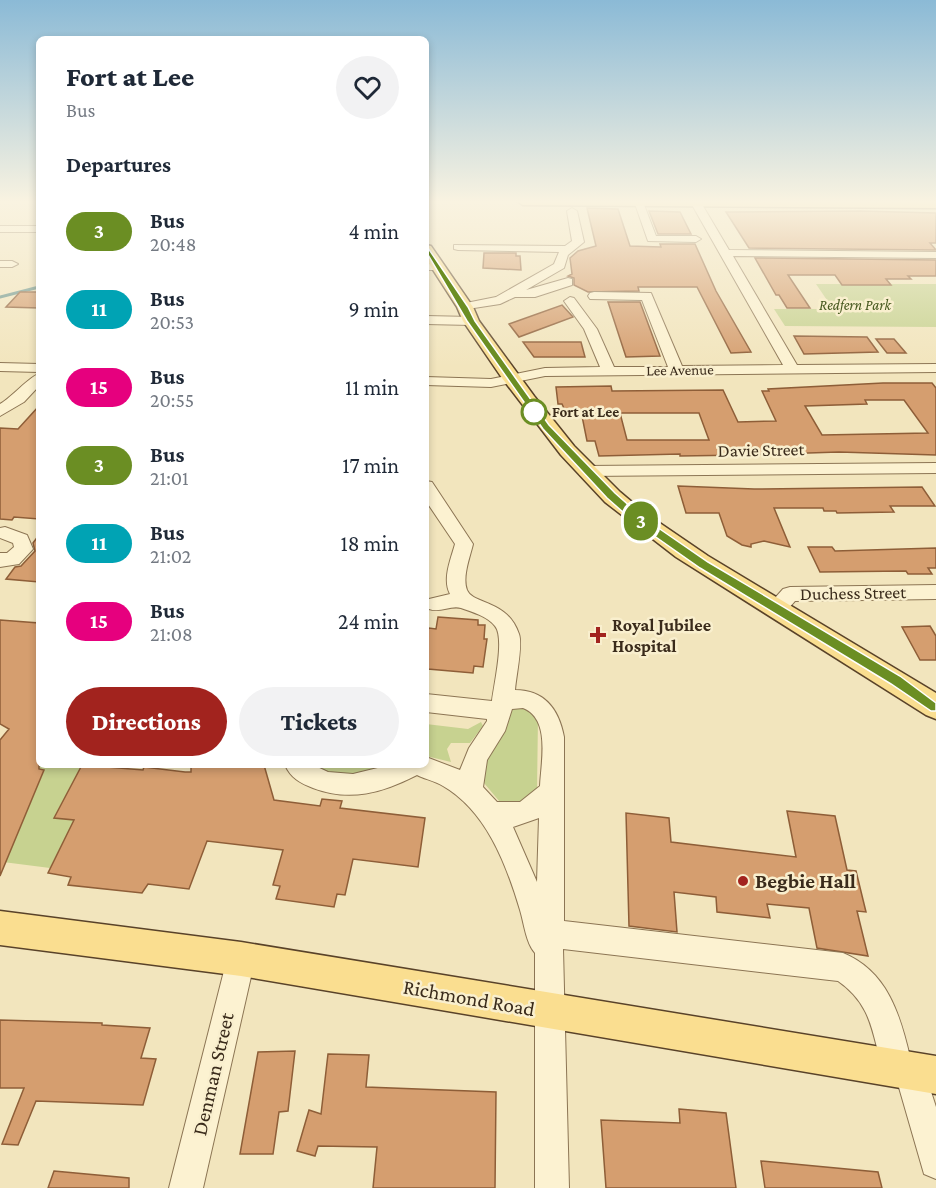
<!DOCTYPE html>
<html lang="en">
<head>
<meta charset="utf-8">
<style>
  :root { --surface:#fff; --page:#f2f2f3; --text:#1f2937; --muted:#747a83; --accent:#a2231e }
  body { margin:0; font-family:"Crimson Pro",serif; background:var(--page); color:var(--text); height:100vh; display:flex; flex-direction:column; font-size:22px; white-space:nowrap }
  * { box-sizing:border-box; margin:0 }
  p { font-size:20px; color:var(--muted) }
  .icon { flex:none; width:33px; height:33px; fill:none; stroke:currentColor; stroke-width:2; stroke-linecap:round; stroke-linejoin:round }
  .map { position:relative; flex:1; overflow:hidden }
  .sheet { position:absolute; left:36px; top:36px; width:393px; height:732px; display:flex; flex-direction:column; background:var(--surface); border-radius:9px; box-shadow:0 3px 9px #0003 }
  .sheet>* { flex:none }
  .badge { padding:0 12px; border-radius:20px; font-size:21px; line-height:39px }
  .map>.badge { position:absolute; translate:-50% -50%; box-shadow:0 0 0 3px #fff }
  h2 { padding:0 30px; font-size:22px; line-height:54px }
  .round { display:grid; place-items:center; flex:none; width:63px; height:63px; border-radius:32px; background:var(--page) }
  .summary { display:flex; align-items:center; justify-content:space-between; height:102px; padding:0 30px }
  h1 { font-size:28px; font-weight:800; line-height:45px }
  .cta { display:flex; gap:12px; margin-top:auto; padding:12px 30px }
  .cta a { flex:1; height:69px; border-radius:36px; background:var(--accent); color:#fff; font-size:24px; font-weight:800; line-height:69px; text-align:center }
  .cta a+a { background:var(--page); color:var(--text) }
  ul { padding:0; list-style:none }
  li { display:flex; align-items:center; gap:18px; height:78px; padding:0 30px }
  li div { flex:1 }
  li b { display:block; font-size:22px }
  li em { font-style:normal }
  li .badge { min-width:66px; font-weight:700; text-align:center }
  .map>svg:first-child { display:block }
  .green { fill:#c7d290 }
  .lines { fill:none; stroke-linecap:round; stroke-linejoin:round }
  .stream { stroke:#68928a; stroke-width:3 }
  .building { fill:#d59e6f; stroke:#8e5e38; stroke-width:1.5; fill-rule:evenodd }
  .minor-casing { stroke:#8c7554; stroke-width:2 }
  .major-casing { stroke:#594229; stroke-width:3 }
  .minor { fill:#fcf2d1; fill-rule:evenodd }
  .major { fill:#fade90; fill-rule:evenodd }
  .line { fill:#6b8e23; stroke:#fff; stroke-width:1.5 }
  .stop-dot { fill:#fff; stroke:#6b8e23; stroke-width:3 }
  .poi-dot { fill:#a2231e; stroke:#f9efce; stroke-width:2 }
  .labels { text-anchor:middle; stroke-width:5; stroke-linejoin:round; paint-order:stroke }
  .far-park-label { font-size:15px; font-style:italic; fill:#47591f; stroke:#f9efce }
  .far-street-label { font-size:15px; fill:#3a2b1b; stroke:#f9efce }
  .far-stop-label { font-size:15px; font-weight:bold; fill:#3a2b1b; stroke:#f9efce; text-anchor:start }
  .street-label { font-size:18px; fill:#3a2b1b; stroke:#f9efce }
  .poi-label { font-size:18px; font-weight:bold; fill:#3a2b1b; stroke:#f9efce; text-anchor:start }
  .near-poi-label { font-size:21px; font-weight:bold; fill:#3a2b1b; stroke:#f9efce; text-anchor:start }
  .near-street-label { font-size:21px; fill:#3a2b1b; stroke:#f9efce }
</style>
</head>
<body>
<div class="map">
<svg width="936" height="1188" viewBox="0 0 936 1188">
  <rect width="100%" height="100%" fill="#f2e5bd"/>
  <path class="green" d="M 816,284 L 936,284 L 936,327 L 785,326 L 774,309 L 833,309 Z
    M 525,706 L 538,717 L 537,792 L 530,804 L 505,808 L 484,783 L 482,763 L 508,707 Z
    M 481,722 L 483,726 L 470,743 L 451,743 L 447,749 L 451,762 L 426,756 L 426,724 L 468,729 Z
    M 39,765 L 82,765 L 54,817 L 74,820 L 50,868 L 3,862 L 5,857 L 8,857 L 44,771 L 36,768 Z
    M 303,765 L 392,765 L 342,782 Z"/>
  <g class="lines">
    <path class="stream" d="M 0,297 L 39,287"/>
  </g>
  <path class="building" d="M 587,208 L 618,209 L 630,246 L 661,247 L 660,244 L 695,244 L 716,291 L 751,352 L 731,353 L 697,287 L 638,287 L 639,291 L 588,292 L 574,285 L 574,278 L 568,276 L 572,274 L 570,258 L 578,251 L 596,246 Z
    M 649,211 L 680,212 L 691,234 L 658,234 Z
    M 861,211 L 936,213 L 936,243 L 930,243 L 936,250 L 749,248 L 726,212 Z
    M 484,253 L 516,253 L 516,256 L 520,256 L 521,270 L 483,268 Z
    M 755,258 L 936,260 L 936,276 L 908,276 L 911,279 L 886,279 L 891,285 L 842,285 L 835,275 L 788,275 L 810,308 L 787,308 L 779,295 L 776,295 Z
    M 20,292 L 39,292 L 39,308 L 6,307 Z
    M 608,302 L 640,302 L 660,356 L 626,357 Z
    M 562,305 L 573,317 L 519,337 L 509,324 Z
    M 794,336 L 867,337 L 878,352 L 804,354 Z
    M 876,339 L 894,339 L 906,353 L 887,353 Z
    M 523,342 L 581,342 L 585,357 L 534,357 Z
    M 883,383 L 932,383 L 936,388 L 936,455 L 839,452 L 744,455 L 680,456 L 680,454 L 599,456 L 595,441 L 587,441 L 582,416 L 568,417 L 562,404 L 558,404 L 556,387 L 611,386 L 612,391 L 723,390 L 738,422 L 776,421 L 762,391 L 769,391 L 768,389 ZM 865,400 L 904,400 L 928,433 L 822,435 L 805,406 L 867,404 ZM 620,413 L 699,413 L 709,440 L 627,440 Z
    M 39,406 L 39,519 L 14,517 L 12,520 L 0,519 L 0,428 L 18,429 Z
    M 678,486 L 754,489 L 922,487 L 935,506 L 890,506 L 894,512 L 837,513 L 836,511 L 824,511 L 823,508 L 774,508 L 790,547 L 764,541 L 751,544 L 751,547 L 742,545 L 727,536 L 719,513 L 686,513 Z
    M 39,535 L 39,582 L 6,579 L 15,567 L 21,566 L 35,551 L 33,543 Z
    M 808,547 L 832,547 L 835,551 L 936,548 L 936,568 L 928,568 L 932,574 L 908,574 L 906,571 L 820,572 Z
    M 438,617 L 478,620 L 478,625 L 485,625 L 484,639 L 487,639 L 483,667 L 474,666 L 473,673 L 428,669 L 426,633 L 429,628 L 436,629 Z
    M 0,620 L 39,623 L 39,769 L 44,770 L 0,876 L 0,740 L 9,729 L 0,724 Z
    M 930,626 L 936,636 L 936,660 L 920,660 L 902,627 Z
    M 82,765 L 143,770 L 144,767 L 185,772 L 191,772 L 191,765 L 264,765 L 274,800 L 320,806 L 322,799 L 342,801 L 340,808 L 425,818 L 418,867 L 353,859 L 345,895 L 337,894 L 334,907 L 276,899 L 280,886 L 273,885 L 283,850 L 207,841 L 189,889 L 148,884 L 142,893 L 68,885 L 71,877 L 48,873 L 74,820 L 54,818 Z
    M 787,811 L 835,816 L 847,870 L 856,871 L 866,912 L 857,911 L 868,956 L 817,948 L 809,908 L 767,904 L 770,918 L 717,912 L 716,897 L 674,892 L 677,932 L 629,926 L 626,813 L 669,818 L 671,842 L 796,857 Z
    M 0,1020 L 102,1023 L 102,1025 L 150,1028 L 141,1058 L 156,1059 L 143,1105 L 36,1101 L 18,1145 L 2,1144 L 24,1088 L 0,1088 Z
    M 295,1051 L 288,1111 L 279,1112 L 273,1154 L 240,1154 L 258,1052 Z
    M 328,1054 L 369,1055 L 366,1087 L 496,1092 L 495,1188 L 373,1188 L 377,1147 L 318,1146 L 315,1156 L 297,1151 L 309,1110 L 321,1114 Z
    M 679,1109 L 726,1113 L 736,1188 L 606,1188 L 601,1120 L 680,1123 Z
    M 761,1161 L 878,1172 L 882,1188 L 765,1188 Z
    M 54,1171 L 129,1178 L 129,1188 L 48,1188 Z"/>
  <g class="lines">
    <g class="minor-casing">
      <path id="minor" d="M 634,201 L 643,202 L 656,236 L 696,236 L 701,239 L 696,242 L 648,241 Z
        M 692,201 L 700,201 L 729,250 L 936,252 L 936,258 L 733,256 L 797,365 L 936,364 L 936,372 L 545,376 L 491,387 L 426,385 L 426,377 L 491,379 L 545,368 L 600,367 L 584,329 L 564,301 L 570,297 L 574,298 L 597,329 L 614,367 L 668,367 L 642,300 L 590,299 L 588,296 L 590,293 L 594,292 L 651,293 L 682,366 L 783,365 L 691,203 Z
        M 572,208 L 577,211 L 584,242 L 568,255 L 564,268 L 526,290 L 568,278 L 572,279 L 572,285 L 535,297 L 515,297 L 500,304 L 461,310 L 459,307 L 461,304 L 496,297 L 554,264 L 559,252 L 458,250 L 454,249 L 454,245 L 565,246 L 572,241 L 567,211 Z
        M 0,226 L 39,226 L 39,232 L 0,232 Z
        M 0,261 L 12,261 L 18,264 L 12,267 L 0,267 Z
        M 426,264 L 439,264 L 445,267 L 439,270 L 426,270 Z
        M 426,316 L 471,317 L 477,321 L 471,325 L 426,324 Z
        M 0,363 L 39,364 L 39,372 L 0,371 Z
        M 39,374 L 39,386 L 24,402 L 0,416 L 0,404 C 11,398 30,376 39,374 Z
        M 936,463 L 936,473 L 586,476 L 580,475 L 578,471 L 580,467 L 586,466 Z
        M 426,481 L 432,482 L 473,544 C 470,557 462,577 467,590 C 473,605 507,599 519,634 C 523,645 516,676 515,690 C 545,690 559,710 564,737 L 564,921 L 843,953 C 887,971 900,1014 910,1057 L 921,1061 L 936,1107 L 936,1179 L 924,1174 L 898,1084 L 887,1080 C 871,1041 877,1008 838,981 L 563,949 L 569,1188 L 535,1188 L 535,953 C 526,943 524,923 520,910 C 506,863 486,811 443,786 C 435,781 425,779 417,775 C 382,793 350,802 313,788 C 300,783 291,778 285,765 L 313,765 L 328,772 L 353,774 L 390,765 L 426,765 L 426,757 L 460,770 L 469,748 L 487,721 L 487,719 L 426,712 L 426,694 L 492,701 C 494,684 505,638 495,626 C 487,616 472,612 461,608 C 451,605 440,613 429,609 L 426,604 L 429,599 L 450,594 C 442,579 451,559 455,544 L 426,501 ZM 523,708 C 551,719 541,762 540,786 L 520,802 L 497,802 L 483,787 L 487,760 L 505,731 L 512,709 ZM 539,818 L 537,882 L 513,827 Z
        M 5,527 L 27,535 L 33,549 L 19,564 L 0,567 L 0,553 L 7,553 L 14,547 L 13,543 L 0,538 L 0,528 Z
        M 936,585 L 936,599 L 795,601 C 787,610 782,617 769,613 L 766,608 L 783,589 L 790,587 Z
        M 241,945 L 251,949 L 255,959 L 203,1188 L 169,1188 L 227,959 L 231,949 Z"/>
    </g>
    <g class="major-casing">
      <path id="major" d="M 517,201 L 936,201 L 936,208 L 523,205 Z
        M 426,245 L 431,246 L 473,307 L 479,321 L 534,396 L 574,446 L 620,492 L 645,513 L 708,556 L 936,693 L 936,719 L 926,715 L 676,557 L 605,502 L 561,455 L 502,378 L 463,321 L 457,307 L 426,259 Z
        M 0,911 L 241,942 L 936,1056 L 936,1094 L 241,976 L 0,945 Z"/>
    </g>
    <use href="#minor" class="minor"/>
    <use href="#major" class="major"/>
  </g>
  <linearGradient id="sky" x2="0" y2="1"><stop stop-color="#8bbad6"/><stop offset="0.55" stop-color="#f9f3e1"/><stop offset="1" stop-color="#f9f3e1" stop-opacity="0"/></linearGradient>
  <rect width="936" height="367" fill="url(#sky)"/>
  <path class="line" d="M 424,248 L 428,248 L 468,307 L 475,321 L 549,425 L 615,493 L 641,516 L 708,562 L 900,676 L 936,703 L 936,711 L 931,711 L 891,684 L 700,568 L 633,521 L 607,498 L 543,429 L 467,321 Z"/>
  <circle class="stop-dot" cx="534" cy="412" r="12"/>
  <g class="poi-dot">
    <path d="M595 626h6v6h6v6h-6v6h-6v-6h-6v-6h6z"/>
    <circle cx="743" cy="881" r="6"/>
  </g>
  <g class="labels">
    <g class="far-park-label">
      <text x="855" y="310">Redfern Park</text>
    </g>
    <g class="far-street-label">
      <text transform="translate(680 370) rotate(-1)" y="5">Lee Avenue</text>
    </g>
    <g class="far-stop-label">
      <text x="552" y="417">Fort at Lee</text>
    </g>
    <g class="street-label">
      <text transform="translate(761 450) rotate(-1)" y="6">Davie Street</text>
      <text transform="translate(853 593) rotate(-1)" y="6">Duchess Street</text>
    </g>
    <g class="poi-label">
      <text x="612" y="631">Royal Jubilee<tspan x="612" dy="21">Hospital</tspan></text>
    </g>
    <g class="near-poi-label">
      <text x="755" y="888">Begbie Hall</text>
    </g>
    <g class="near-street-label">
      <text transform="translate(469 998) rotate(10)" y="7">Richmond Road</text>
      <text transform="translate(213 1074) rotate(-77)" y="7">Denman Street</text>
    </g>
  </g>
</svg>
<b class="badge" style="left:641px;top:521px;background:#6b8e23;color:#fff">3</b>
<section class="sheet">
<div class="summary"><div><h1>Fort at Lee</h1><p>Bus</p></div><a class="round"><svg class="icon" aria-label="heart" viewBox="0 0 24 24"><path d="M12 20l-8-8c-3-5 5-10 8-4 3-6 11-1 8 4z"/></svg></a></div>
<h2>Departures</h2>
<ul>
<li><span class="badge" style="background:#6b8e23;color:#fff">3</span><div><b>Bus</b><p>20:48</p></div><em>4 min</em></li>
<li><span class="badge" style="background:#00a3b4;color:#fff">11</span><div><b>Bus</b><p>20:53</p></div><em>9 min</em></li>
<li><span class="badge" style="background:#e6007e;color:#fff">15</span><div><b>Bus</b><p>20:55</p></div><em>11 min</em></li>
<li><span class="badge" style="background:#6b8e23;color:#fff">3</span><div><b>Bus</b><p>21:01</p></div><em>17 min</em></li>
<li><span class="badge" style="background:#00a3b4;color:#fff">11</span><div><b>Bus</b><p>21:02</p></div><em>18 min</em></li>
<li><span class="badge" style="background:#e6007e;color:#fff">15</span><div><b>Bus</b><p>21:08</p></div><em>24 min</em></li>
</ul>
<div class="cta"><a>Directions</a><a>Tickets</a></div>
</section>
</div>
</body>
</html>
